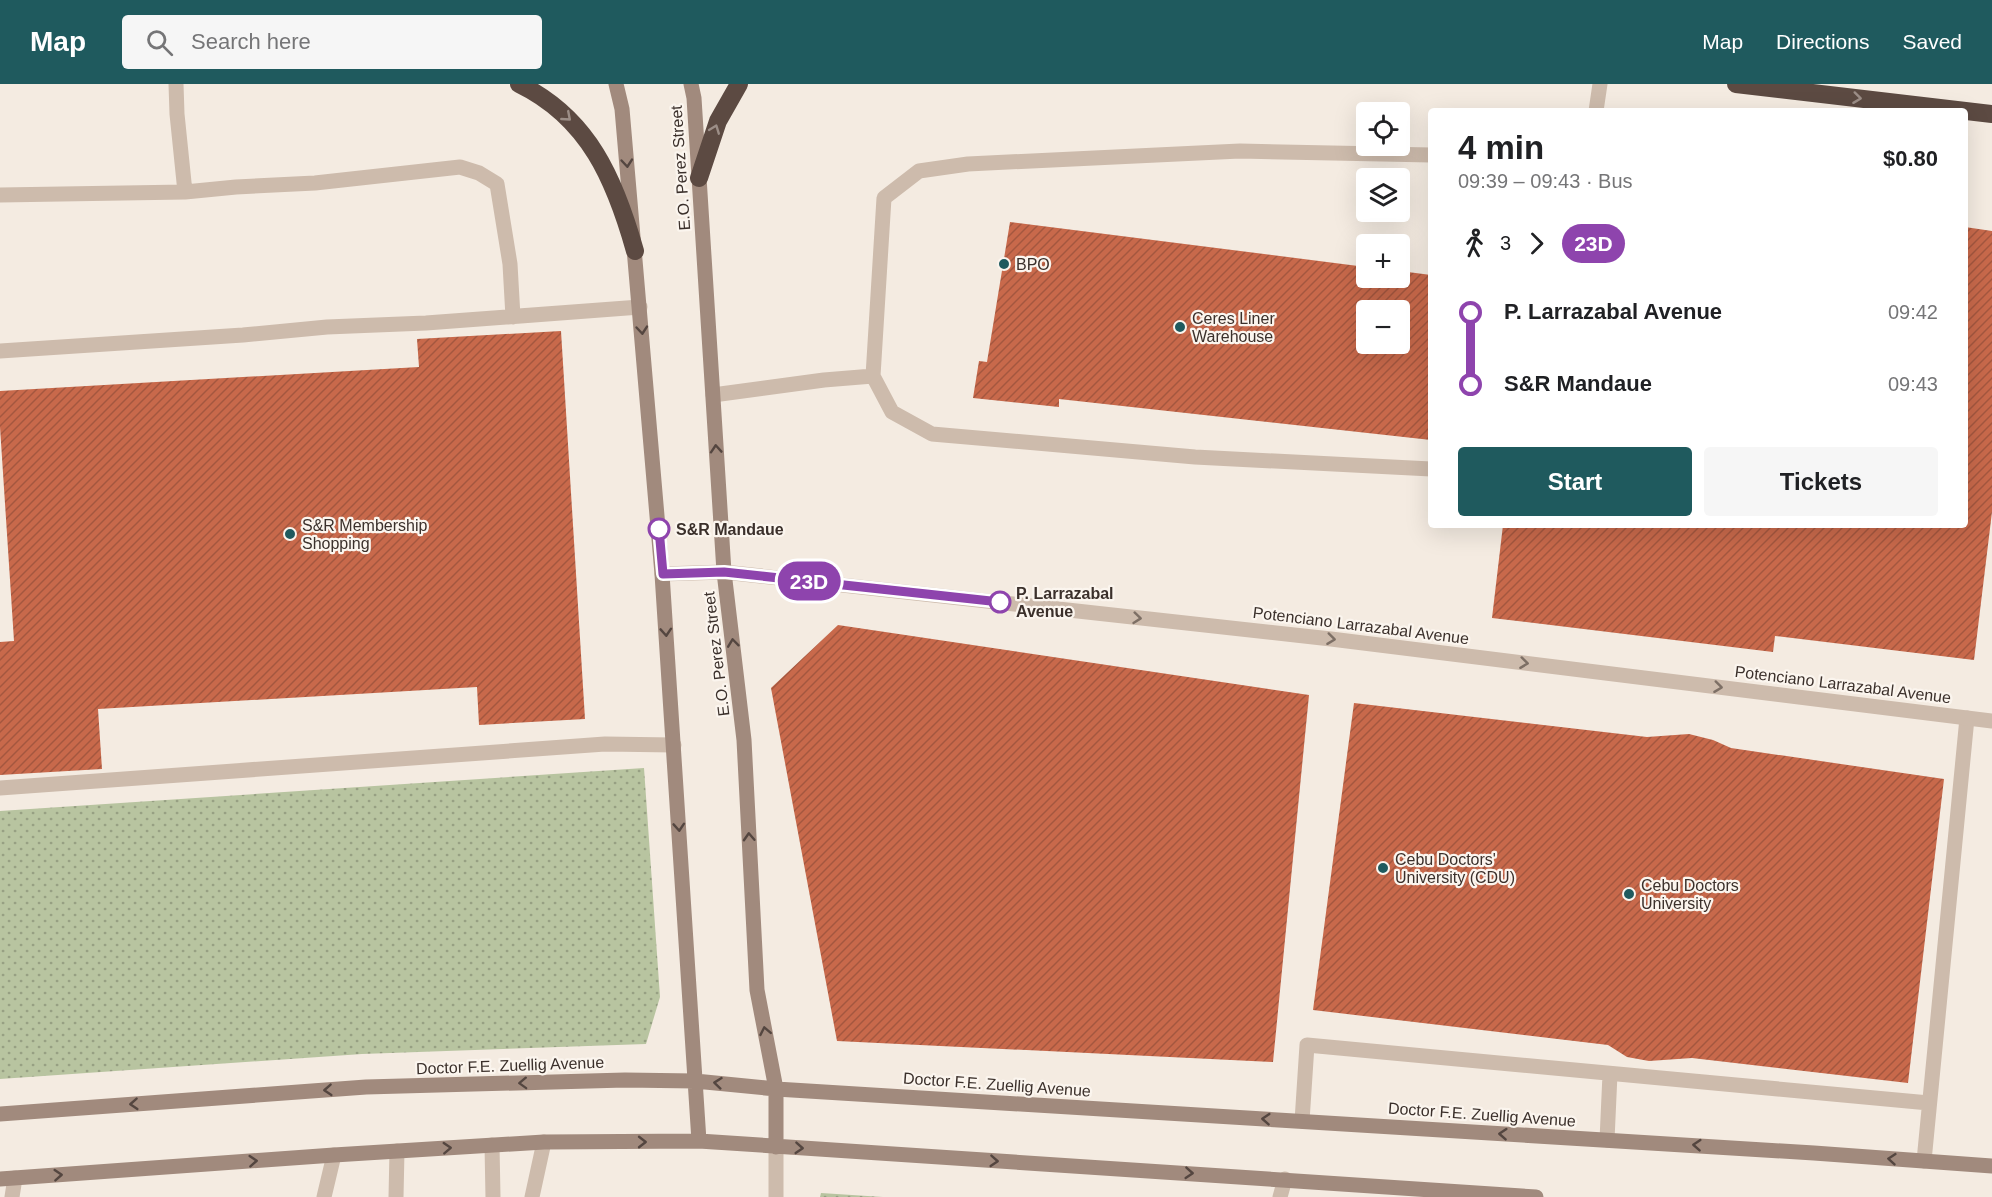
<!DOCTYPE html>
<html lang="en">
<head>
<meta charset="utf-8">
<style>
  :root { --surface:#fff; --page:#f6f6f6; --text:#202124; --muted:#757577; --accent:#1f5a5e }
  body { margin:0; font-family:Arial,sans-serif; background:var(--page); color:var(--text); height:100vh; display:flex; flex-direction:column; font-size:22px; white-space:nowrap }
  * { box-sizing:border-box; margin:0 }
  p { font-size:20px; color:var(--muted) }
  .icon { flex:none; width:33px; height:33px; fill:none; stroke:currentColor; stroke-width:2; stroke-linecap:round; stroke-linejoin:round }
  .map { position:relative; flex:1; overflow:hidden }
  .drawer { position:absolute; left:1428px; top:24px; width:540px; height:420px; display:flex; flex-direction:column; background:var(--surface); border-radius:6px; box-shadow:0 6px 24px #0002 }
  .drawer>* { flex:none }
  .badge { padding:0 12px; border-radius:20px; font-size:21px; line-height:39px }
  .buttons { position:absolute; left:1356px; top:18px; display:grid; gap:12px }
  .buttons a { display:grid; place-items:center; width:54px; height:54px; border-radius:6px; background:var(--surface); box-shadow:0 6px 24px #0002; font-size:30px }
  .map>.badge { position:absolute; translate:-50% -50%; box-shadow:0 0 0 3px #fff }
  .legs { display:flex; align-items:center; gap:9px; height:66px; padding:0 30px; font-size:20px }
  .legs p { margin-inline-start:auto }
  .summary { display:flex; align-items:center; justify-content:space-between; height:102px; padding:0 30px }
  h1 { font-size:33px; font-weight:700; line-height:45px }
  .button { display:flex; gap:12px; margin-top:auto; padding:12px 30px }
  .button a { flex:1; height:69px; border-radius:6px; background:var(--accent); color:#fff; font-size:24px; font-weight:700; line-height:69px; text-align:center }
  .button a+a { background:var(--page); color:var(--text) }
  ul { padding:0 30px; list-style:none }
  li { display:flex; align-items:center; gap:21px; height:72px; font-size:22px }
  li i { display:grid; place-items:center; width:9px; height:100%; margin:0 8px; background:currentColor }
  li i::after { content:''; width:15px; height:15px; margin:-8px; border:4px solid; border-radius:50%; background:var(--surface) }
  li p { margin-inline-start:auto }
  li:first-child i { background:linear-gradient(#0000 50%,currentColor 0) }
  li:last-child i { background:linear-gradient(currentColor 50%,#0000 0) }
  header { display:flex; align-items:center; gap:36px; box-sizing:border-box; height:84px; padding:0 30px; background:var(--accent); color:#fff }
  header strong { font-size:28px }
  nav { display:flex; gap:33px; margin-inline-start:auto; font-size:21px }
  .search { width:420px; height:54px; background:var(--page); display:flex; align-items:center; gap:15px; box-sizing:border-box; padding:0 21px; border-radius:6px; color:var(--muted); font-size:22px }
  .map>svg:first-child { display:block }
  .grass { fill:url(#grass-dots) }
  .building { fill:url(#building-hatch); fill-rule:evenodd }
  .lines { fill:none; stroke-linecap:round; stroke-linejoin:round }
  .lane { stroke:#cdbbac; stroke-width:15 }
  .street { stroke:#cdbbac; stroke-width:15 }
  .secondary { stroke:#a18a7d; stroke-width:15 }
  .highway { stroke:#5c4a42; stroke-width:18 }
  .oneway { stroke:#9c8e87 }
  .oneway2 { stroke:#544640 }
  .oneway3 { stroke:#7d6f65 }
  .line-1-casing { stroke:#fff; stroke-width:14 }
  .line-1 { stroke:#8e44ad; stroke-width:9 }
  .poi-dot { fill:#1f5a5e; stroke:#fbf5ee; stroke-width:2 }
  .stop-1-dot { fill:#fff; stroke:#8e44ad; stroke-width:3 }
  .labels { text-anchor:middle; stroke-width:4.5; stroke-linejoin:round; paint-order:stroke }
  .street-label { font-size:16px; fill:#3b302b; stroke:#fbf5ee }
  .poi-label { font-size:16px; fill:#3b302b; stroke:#fbf5ee; text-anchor:start }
  .stop-label { font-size:16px; font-weight:bold; fill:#3b302b; stroke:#fbf5ee; text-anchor:start }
</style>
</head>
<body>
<header>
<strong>Map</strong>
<div class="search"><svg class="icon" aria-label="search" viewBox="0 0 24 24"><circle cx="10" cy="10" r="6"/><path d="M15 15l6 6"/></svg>Search here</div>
<nav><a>Map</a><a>Directions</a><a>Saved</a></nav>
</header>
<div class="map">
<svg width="1992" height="1113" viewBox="0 0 1992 1113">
  <defs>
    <pattern id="grass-dots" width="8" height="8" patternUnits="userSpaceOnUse" patternTransform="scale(1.5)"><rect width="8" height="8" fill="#b8c4a0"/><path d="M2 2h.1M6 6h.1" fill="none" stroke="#97a083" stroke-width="1.8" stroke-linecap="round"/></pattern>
    <pattern id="building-hatch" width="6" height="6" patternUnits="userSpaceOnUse" patternTransform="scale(1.5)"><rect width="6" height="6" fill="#c8694b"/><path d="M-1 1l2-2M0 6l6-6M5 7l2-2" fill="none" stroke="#a4573f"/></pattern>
  </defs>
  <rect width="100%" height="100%" fill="#f4ebe1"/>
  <path class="grass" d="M 644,684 L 660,913 L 646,960 L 362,970 L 0,995 L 0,727 Z
    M 821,1109 L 883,1113 L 820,1113 Z"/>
  <path class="building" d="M 1010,138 L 1366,183 L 1366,194 L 1400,194 L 1400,187 L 1431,191 L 1431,356 L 1059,315 L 1059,323 L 973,314 L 979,277 L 987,278 ZM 1366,226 L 1400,226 L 1400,260 L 1366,260 Z
    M 1965,143 L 1992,147 L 1992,428 L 1974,576 L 1775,552 L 1773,568 L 1492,534 L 1503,441 L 1965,441 Z
    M 561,247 L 585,635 L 479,641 L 477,603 L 98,625 L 102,685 L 0,691 L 0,558 L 14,557 L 0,343 L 0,307 L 419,283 L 417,255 Z
    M 838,541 L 1309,611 L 1273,978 L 837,957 L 771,604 Z
    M 1354,619 L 1647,653 L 1689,650 L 1713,656 L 1731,664 L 1944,695 L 1908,999 L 1692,974 L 1649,977 L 1627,973 L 1608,961 L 1313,926 Z"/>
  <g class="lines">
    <path class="lane" d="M 176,0 L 177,30 L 185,108
      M 1596,27 L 1600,0
      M 0,111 L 185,108 L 236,103 L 315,99 L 460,83 L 479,89 L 497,100 L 510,180 L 513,233
      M 0,267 L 243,251 L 327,243 L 426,239 L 640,223
      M 873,292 L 892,328 L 932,350 L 1195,373 L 1431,385
      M 713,311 L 824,296 L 873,292 L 884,114 L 919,87 L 968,80 L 1240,67 L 1431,71
      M 0,704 L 605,660 L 674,661
      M 1302,1037 L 1307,961 L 1929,1019
      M 1607,1056 L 1610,990
      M 492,1061 L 493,1113
      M 1924,1077 L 1967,634
      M 12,1113 L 15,1094
      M 324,1113 L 334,1071
      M 396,1113 L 397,1067
      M 532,1113 L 544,1058
      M 776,1113 L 776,1063
      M 1280,1113 L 1285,1095"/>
    <path class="street" d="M 662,490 L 724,488 L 1331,555 L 1992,637"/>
    <path class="secondary" d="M 616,0 L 622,25 L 662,490 L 699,1057
      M 691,0 L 694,14 L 724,488 L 744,656 L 757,906 L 776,1005 L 776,1063
      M 0,1030 L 366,1003 L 625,996 L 695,997 L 776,1005 L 1814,1069 L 1992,1082
      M 0,1095 L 334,1071 L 544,1058 L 699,1057 L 1536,1113"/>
    <path class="highway" d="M 519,0 C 589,34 615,96 635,167
      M 1736,0 L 1992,30
      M 699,94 L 718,37 L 739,0"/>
  </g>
  <defs><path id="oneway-chevron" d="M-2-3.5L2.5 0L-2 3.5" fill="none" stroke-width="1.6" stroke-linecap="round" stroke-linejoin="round" transform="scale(1.5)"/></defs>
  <g class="oneway">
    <use href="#oneway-chevron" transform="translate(1857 14) rotate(7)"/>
    <use href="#oneway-chevron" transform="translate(567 33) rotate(41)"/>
    <use href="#oneway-chevron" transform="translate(715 45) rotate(-69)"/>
  </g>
  <g class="oneway2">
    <use href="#oneway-chevron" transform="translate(627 79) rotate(85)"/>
    <use href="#oneway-chevron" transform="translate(642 246) rotate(85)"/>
    <use href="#oneway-chevron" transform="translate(716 365) rotate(-94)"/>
    <use href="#oneway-chevron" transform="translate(666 548) rotate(86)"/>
    <use href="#oneway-chevron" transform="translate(733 559) rotate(-97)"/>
    <use href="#oneway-chevron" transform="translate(679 743) rotate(86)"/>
    <use href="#oneway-chevron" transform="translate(749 753) rotate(-93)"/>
    <use href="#oneway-chevron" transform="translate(765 947) rotate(-101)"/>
    <use href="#oneway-chevron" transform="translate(523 999) rotate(178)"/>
    <use href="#oneway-chevron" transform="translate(718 999) rotate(-174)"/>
    <use href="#oneway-chevron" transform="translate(328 1006) rotate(176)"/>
    <use href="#oneway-chevron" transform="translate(134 1020) rotate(176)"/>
    <use href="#oneway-chevron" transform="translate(1266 1035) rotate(-176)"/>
    <use href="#oneway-chevron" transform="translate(1503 1050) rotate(-176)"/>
    <use href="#oneway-chevron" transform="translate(642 1058)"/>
    <use href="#oneway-chevron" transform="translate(1697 1061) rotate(-176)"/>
    <use href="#oneway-chevron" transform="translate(447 1064) rotate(-3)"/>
    <use href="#oneway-chevron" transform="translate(799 1064) rotate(4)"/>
    <use href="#oneway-chevron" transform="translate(1892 1075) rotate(-175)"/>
    <use href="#oneway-chevron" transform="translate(253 1077) rotate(-4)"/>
    <use href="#oneway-chevron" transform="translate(994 1077) rotate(4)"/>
    <use href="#oneway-chevron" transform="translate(1189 1089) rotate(4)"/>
    <use href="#oneway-chevron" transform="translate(58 1091) rotate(-4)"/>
  </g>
  <g class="oneway3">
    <use href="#oneway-chevron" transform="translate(1137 534) rotate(6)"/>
    <use href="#oneway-chevron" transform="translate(1331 555) rotate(7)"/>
    <use href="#oneway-chevron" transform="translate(1524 579) rotate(7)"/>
    <use href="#oneway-chevron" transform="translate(1718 603) rotate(7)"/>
  </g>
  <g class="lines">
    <g class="line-1-casing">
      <path id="line-1" d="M 659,445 L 663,490 L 724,488 L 1000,518"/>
    </g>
    <use href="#line-1" class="line-1"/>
  </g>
  <g class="poi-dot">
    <circle cx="1004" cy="180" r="6"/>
    <circle cx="1180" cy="243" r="6"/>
    <circle cx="290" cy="450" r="6"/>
    <circle cx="1383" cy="784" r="6"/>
    <circle cx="1629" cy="810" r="6"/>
  </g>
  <g class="stop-1-dot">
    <circle cx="659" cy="445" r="10"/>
    <circle cx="1000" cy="518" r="10"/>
  </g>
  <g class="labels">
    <g class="street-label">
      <text transform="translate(680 84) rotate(-94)" y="6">E.O. Perez Street</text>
      <text transform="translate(1361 541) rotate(7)" y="6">Potenciano Larrazabal Avenue</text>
      <text transform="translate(716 570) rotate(-97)" y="6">E.O. Perez Street</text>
      <text transform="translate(1843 600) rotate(7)" y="6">Potenciano Larrazabal Avenue</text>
      <text transform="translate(510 981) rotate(-2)" y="6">Doctor F.E. Zuellig Avenue</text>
      <text transform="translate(997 1000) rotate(4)" y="6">Doctor F.E. Zuellig Avenue</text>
      <text transform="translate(1482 1030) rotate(4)" y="6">Doctor F.E. Zuellig Avenue</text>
    </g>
    <g class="poi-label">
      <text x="1016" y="186">BPO</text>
      <text x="1192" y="240">Ceres Liner<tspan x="1192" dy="18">Warehouse</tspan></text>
      <text x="302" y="447">S&amp;R Membership<tspan x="302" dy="18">Shopping</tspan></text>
      <text x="1395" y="781">Cebu Doctors'<tspan x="1395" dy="18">University (CDU)</tspan></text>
      <text x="1641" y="807">Cebu Doctors<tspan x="1641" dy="18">University</tspan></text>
    </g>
    <g class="stop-label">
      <text x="676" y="451">S&amp;R Mandaue</text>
      <text x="1016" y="515">P. Larrazabal<tspan x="1016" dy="18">Avenue</tspan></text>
    </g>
  </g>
</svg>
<div class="buttons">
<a><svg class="icon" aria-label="locate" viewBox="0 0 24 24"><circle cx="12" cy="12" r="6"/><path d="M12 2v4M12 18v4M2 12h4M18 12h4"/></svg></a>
<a><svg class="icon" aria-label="layers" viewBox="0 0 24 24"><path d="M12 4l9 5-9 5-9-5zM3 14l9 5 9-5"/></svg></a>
<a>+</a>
<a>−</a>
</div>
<b class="badge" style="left:809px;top:497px;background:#8e44ad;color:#fff">23D</b>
<section class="drawer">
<div class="summary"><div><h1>4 min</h1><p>09:39 – 09:43 · Bus</p></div><b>$0.80</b></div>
<div class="legs"><svg class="icon" aria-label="walk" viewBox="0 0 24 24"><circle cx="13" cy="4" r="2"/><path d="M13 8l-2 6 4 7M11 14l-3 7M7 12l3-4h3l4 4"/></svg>3<svg class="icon" aria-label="forward" viewBox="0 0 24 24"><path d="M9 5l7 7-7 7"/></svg><b class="badge" style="background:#8e44ad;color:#fff">23D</b></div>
<ul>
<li><i style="color:#8e44ad"></i><b>P. Larrazabal Avenue</b><p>09:42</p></li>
<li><i style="color:#8e44ad"></i><b>S&amp;R Mandaue</b><p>09:43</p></li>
</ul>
<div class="button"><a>Start</a><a>Tickets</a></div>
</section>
</div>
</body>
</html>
